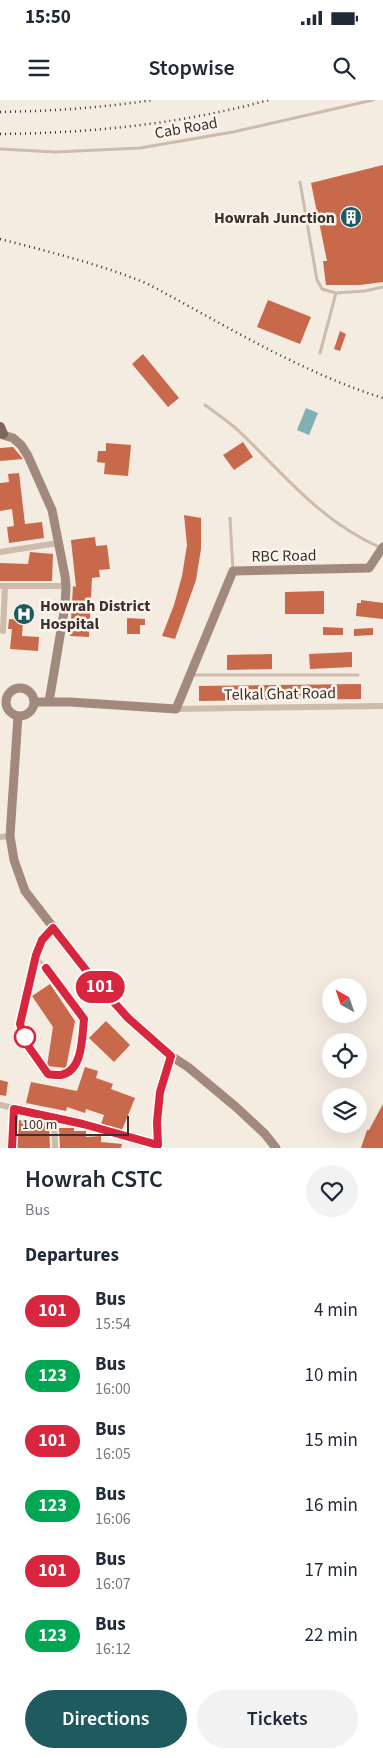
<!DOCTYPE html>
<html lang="en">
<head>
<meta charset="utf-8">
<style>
  :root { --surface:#fff; --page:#f2f2f3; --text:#1f2937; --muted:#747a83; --accent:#1f5a5e }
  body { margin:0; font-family:"Source Sans 3",sans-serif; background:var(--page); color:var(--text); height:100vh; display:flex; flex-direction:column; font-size:19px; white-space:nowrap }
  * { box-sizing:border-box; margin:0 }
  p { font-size:16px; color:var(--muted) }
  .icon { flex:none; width:28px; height:28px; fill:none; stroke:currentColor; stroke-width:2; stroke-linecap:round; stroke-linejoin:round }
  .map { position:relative; height:1048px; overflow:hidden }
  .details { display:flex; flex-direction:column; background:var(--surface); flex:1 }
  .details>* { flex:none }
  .badge { padding:0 10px; border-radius:16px; font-size:18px; line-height:32px }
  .needle { width:32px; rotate:320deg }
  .fabs { position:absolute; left:322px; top:878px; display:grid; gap:10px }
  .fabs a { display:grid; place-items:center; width:45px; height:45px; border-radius:50%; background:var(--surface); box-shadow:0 5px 20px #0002; font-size:25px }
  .scale { position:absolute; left:15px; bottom:12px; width:114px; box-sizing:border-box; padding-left:5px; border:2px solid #3b302b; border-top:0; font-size:14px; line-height:18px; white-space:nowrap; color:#3b302b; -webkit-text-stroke:4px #fbf5ee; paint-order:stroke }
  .map>.badge { position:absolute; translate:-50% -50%; box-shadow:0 0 0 2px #fff }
  h2 { padding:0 25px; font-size:19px; line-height:45px }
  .round { display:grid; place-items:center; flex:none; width:52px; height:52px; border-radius:26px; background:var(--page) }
  .headline { display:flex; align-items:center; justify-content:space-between; height:85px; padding:0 25px }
  h1 { font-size:24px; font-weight:600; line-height:38px }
  .button { display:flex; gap:10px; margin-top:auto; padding:10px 25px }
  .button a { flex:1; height:58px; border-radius:30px; background:var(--accent); color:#fff; font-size:20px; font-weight:600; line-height:58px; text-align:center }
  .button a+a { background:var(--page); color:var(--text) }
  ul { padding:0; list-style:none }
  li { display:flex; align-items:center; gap:15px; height:65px; padding:0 25px }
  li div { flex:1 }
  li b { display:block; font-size:19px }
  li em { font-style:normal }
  li .badge { min-width:55px; font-weight:700; text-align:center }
  .status { display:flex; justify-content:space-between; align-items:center; height:35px; padding:0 25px; background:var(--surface); direction:ltr }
  .status svg { height:14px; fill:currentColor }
  header { display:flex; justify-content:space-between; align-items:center; height:65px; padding:0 25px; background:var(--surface); font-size:22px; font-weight:600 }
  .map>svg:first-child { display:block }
  .water { fill:#7fb0b2 }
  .building { fill:#c8694b }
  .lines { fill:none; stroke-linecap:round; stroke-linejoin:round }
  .lane { stroke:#cdbbac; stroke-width:3 }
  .street { stroke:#cdbbac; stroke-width:6 }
  .secondary { stroke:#a18a7d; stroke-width:9 }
  .primary { stroke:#7d675c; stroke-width:10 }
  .rail { stroke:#3b302b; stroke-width:2.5; stroke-dasharray:1 4; stroke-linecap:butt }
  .line-casing { stroke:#fff; stroke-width:11 }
  .line { stroke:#d7263d; stroke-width:8 }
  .stop-dot { fill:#fff; stroke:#d7263d; stroke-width:2.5 }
  .labels { text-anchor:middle; stroke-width:5; stroke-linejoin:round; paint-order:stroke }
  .street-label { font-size:16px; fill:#3b302b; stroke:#fbf5ee }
  .poi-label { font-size:16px; font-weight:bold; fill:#3b302b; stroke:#fbf5ee; text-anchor:end }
</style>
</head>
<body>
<div class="status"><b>15:50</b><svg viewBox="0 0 49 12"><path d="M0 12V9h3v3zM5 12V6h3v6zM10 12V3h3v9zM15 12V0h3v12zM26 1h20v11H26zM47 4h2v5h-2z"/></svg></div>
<header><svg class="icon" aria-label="menu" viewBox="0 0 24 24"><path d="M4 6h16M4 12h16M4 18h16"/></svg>Stopwise<svg class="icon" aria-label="search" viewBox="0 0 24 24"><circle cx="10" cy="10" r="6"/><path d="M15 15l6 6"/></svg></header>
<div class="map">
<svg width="383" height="1048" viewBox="0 0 383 1048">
  <rect width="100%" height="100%" fill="#f4ebe1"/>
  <path class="water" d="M 306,308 L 318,313 L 309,335 L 297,330 Z"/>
  <path class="building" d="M 383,65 L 383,182 L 360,185 L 326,185 L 323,161 L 327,161 L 311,83 Z
    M 268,200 L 311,217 L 300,244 L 257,227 Z
    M 340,231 L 346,234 L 340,251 L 334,249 Z
    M 143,254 L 179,298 L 168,307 L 132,264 Z
    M 243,342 L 253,357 L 234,370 L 223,355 Z
    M 106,343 L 131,345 L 128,376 L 104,374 L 105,363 L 97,362 L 98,351 L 106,351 Z
    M 13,347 L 23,359 L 0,361 L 0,348 Z
    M 19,373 L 25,424 L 42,422 L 44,438 L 9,443 L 7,427 L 14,426 L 12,409 L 0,411 L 0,383 L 9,382 L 8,374 Z
    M 184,415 L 201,418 L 201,449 L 196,480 L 175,539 L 162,536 L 174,505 L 182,476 L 187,445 Z
    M 95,437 L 96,446 L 107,445 L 110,469 L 99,470 L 100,477 L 92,478 L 89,537 L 70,536 L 73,486 L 76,487 L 71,440 Z
    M 30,452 L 53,454 L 52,481 L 0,481 L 0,463 L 28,464 Z
    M 324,491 L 324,514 L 285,514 L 285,492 Z
    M 361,500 L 383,503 L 383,519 L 356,516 L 357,503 L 361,503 Z
    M 127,518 L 145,519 L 145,525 L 140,525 L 140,534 L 127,534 Z
    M 9,519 L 23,520 L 22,536 L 39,537 L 38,551 L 10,549 L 12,529 L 8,529 Z
    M 323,527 L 343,528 L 343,535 L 323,535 Z
    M 373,528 L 373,535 L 354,536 L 354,529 Z
    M 352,552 L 352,567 L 310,569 L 309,554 Z
    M 272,554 L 272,569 L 227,570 L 227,555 Z
    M 361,584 L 361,599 L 199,601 L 199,586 Z
    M 50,884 L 75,921 L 66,968 L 47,966 L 53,927 L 32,896 Z
    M 106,921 L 130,945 L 114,962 L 89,938 Z
    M 85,967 L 98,971 L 96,978 L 113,984 L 111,989 L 135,998 L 122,1030 L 101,1024 L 104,1015 L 86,1009 L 85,1013 L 67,1007 L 66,1011 L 26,1003 L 31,982 L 77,991 Z
    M 0,980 L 8,982 L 6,996 L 0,995 Z
    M 383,1004 L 383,1048 L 361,1048 L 367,1030 L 369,1030 Z
    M 18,1020 L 49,1023 L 50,1048 L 17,1048 Z
    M 59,1028 L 74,1028 L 74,1031 L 86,1031 L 86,1037 L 101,1036 L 101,1042 L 122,1044 L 121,1048 L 60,1048 Z"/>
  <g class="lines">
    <path class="lane" d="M 0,49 L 55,52 L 140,48 L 233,32 L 373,0
      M 300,82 L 317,180 L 322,189 L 336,193
      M 320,253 L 336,193 L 365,191 L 383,187
      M 205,305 C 217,314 231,323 242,334 C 287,378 321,421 381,448
      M 230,418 L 233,470
      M 192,575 L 358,575
      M 36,855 L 84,919 C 82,937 83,971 61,975 C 57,975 52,975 48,974 L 26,943 L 21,924 L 36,855 L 42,840 L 52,829"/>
    <path class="street" d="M 0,452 L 58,443
      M 0,486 L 5,486 L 3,531 L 0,530
      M 5,486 L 66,486
      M 176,609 L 383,606
      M 0,737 L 10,736
      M 0,1005 L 83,1024 L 158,1045
      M 54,1017 L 55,1048
      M 158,1047 C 155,1012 161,988 171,956
      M 12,1048 L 14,1009"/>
    <path class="secondary" d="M 0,334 L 13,338 L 21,345 L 28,356 L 52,410 L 65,476 L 66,486 L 65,506 L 49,602
      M6 602a14 14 0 1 1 28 0a14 14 0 1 1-28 0Z
      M 34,602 L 70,602 L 176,609 L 233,471 L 369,468 L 383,447
      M 18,616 L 10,736 L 14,760 L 25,791 L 93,879 L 128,918 L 171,956 L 188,967 L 236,1007 L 265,1034 L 276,1048"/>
    <path class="primary" d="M 0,327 L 3,334"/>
    <path class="rail" d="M 0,12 C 51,11 101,8 152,0
      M 0,34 C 92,33 181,24 269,0
      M 0,139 C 50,152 100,164 148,184 C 225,225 300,272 383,298"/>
  </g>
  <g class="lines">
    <g class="line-casing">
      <path id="line" d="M 12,1048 L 14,1009 L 83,1024 L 158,1045 L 157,1022 L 160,992 L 171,956 L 128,918 L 93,879 L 53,828 L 42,840 L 36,855 L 20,924 L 26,943 L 48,974 C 52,975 57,975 61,975 C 83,971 82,937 84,919 L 46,868"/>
    </g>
    <use href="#line" class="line"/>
  </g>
  <defs>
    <g id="building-disc" transform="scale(1.125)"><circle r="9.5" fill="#1f5a5e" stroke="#fbf5ee"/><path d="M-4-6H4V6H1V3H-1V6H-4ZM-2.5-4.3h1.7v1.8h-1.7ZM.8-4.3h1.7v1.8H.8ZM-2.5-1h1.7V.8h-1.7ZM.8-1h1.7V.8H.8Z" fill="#fff"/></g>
    <g id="hospital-disc" transform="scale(1.125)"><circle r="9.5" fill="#1f5a5e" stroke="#fbf5ee"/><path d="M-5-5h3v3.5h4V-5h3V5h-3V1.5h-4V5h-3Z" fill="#fff"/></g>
  </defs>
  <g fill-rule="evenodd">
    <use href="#building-disc" x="351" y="117"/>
    <use href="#hospital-disc" x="24" y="514"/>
  </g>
  <circle class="stop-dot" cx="25" cy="937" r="10"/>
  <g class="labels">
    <g class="street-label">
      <text transform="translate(186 27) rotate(-10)" y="6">Cab Road</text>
      <text transform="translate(284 455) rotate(-1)" y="6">RBC Road</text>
      <text transform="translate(280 593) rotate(-1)" y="6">Telkal Ghat Road</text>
    </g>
    <g class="poi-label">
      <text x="335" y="123">Howrah Junction</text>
      <text x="40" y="511" text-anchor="start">Howrah District<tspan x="40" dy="18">Hospital</tspan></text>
    </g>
  </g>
</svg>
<div class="fabs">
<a><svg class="needle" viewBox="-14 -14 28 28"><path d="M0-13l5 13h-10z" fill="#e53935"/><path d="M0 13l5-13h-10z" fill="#747a83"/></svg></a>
<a><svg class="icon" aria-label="locate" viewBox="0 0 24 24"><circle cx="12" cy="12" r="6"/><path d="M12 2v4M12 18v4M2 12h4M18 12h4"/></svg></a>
<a><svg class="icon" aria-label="layers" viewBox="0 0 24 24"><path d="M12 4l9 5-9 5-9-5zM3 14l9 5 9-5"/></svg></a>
</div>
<div class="scale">100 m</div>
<b class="badge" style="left:100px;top:887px;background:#d7263d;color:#fff">101</b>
</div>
<section class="details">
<div class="headline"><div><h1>Howrah CSTC</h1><p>Bus</p></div><a class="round"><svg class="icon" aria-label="heart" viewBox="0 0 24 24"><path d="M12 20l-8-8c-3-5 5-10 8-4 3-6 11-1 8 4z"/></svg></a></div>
<h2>Departures</h2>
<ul>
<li><span class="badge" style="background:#d7263d;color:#fff">101</span><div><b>Bus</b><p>15:54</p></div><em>4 min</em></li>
<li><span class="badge" style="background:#00a651;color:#fff">123</span><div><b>Bus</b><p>16:00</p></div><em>10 min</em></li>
<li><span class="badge" style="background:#d7263d;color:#fff">101</span><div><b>Bus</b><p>16:05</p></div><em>15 min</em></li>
<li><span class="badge" style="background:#00a651;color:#fff">123</span><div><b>Bus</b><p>16:06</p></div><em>16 min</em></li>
<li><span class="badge" style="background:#d7263d;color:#fff">101</span><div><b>Bus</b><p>16:07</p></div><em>17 min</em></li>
<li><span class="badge" style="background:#00a651;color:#fff">123</span><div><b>Bus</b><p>16:12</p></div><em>22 min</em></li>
</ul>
<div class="button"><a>Directions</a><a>Tickets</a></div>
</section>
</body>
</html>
